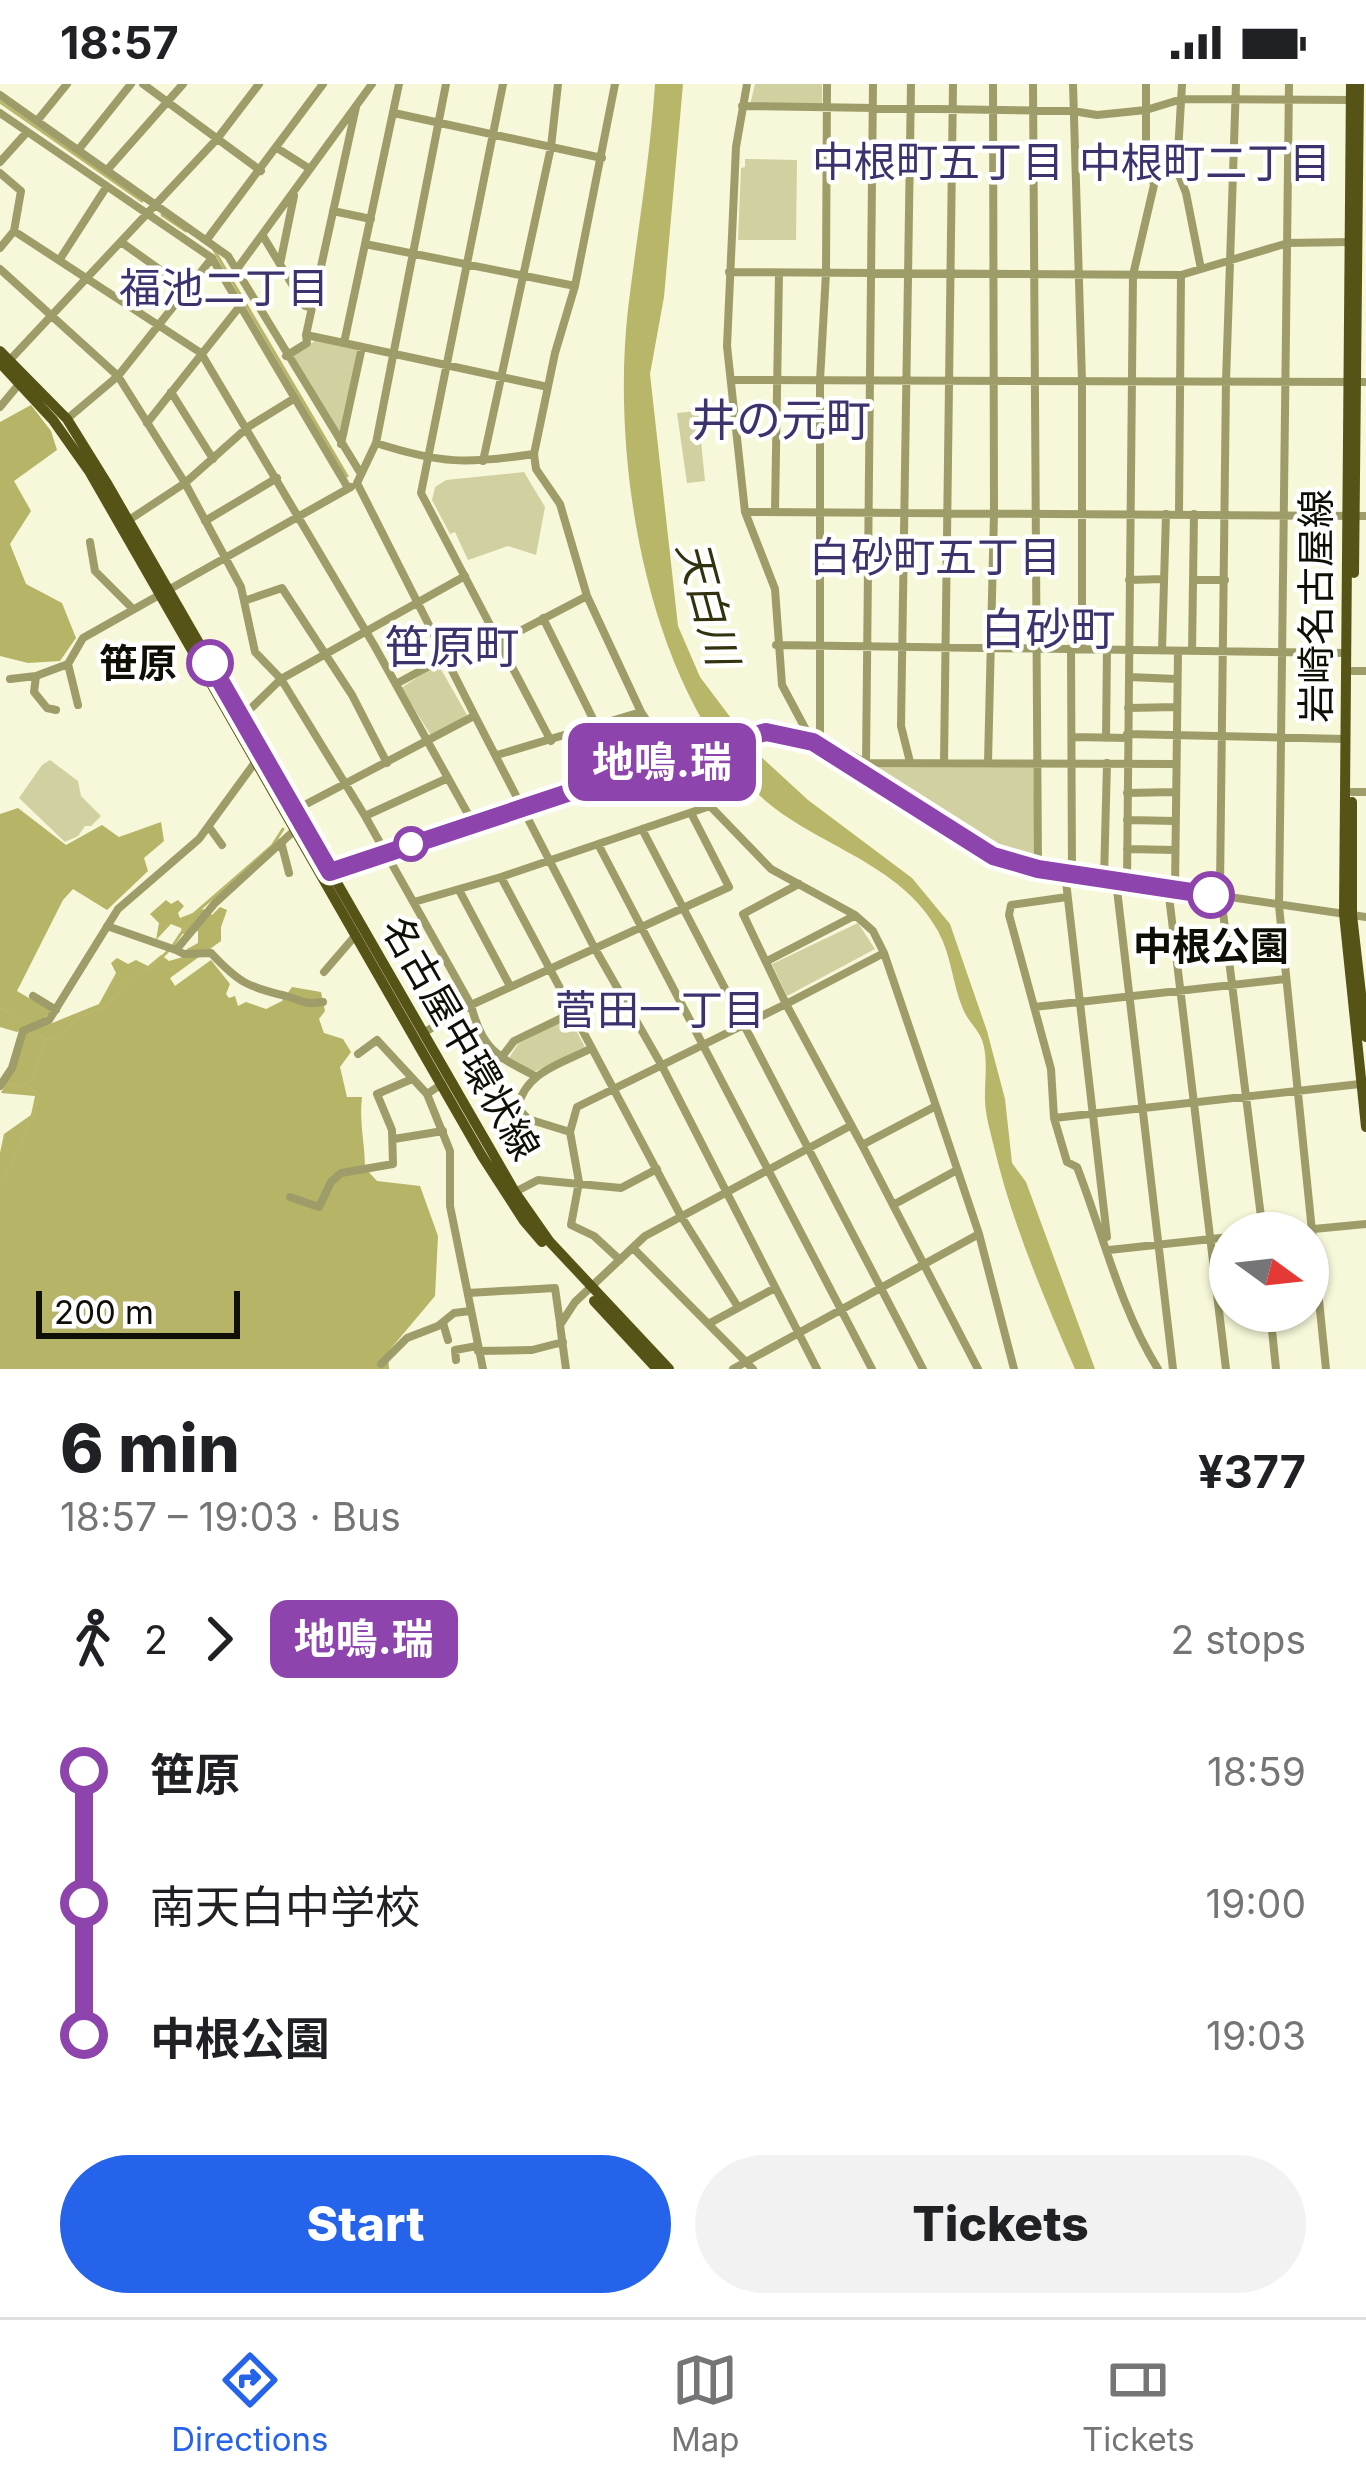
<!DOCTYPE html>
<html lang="en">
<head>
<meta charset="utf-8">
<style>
  :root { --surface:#fff; --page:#f2f2f2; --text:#202124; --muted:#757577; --line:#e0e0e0; --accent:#2563eb }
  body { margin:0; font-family:Inter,"Noto Sans JP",sans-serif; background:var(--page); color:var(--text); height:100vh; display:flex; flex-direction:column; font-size:45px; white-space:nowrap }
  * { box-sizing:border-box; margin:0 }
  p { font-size:39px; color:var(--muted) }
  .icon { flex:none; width:66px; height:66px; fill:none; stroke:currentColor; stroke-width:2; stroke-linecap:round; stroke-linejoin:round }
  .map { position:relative; height:1285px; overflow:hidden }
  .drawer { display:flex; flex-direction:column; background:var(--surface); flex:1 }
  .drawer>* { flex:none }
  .badge { padding:0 24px; border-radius:18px; font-size:42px; line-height:78px }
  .needle { width:78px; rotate:105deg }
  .tools { position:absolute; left:1209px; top:1128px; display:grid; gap:24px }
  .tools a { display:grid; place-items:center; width:120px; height:120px; border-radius:50%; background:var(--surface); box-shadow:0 3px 9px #0004; font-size:60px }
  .scale { position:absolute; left:36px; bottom:30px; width:204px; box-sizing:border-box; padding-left:12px; border:6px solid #0f0f05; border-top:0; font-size:33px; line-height:42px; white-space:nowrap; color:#0f0f05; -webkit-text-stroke:9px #fff; paint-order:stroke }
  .map>.badge { position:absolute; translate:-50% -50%; box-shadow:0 0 0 6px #fff }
  .legs { display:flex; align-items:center; gap:18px; height:132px; padding:0 60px; font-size:39px }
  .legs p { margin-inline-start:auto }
  .head { display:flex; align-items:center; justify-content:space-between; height:204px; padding:0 60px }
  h1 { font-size:66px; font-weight:800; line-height:90px }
  .cta { display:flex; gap:24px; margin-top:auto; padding:24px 60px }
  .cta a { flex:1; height:138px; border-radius:72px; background:var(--accent); color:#fff; font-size:48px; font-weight:800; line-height:138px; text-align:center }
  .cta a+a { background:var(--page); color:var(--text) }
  ul { padding:0 60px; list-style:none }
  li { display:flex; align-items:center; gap:42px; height:132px; font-size:45px }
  li i { display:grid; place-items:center; width:18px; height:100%; margin:0 15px; background:currentColor }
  li i::after { content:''; width:30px; height:30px; margin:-15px; border:9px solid; border-radius:50%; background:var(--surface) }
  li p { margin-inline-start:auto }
  li:first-child i { background:linear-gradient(#0000 50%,currentColor 0) }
  li:last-child i { background:linear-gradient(currentColor 50%,#0000 0) }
  .status { display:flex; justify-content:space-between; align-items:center; height:84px; padding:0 60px; background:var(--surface); direction:ltr }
  .status svg { height:33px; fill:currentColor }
  .tabs { display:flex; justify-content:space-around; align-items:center; height:168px; border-top:3px solid var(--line); background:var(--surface); font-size:33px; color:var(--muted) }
  .tabs a { display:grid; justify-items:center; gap:6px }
  .tabs .active { color:var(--accent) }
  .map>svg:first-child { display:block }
  .green { fill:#d1d0a0 }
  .forest { fill:#b6b467 }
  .water { fill:#b8b669 }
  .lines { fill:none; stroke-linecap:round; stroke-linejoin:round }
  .stream { stroke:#b8b669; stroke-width:3 }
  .minor { stroke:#9e9d69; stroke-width:8 }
  .major { stroke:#555315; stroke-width:10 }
  .line-1-casing { stroke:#fff; stroke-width:27 }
  .line-1 { stroke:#8e44ad; stroke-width:18 }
  .stop-1-dot { fill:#fff; stroke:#8e44ad; stroke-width:6 }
  .labels { text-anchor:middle; stroke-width:9; stroke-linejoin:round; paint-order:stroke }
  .street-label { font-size:39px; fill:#0f0f05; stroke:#fff }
  .stop-label { font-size:39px; font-weight:bold; fill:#0f0f05; stroke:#fff; text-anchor:end }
  .neighbourhood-label { font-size:42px; fill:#3b326e; stroke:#fff }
  .water-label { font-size:42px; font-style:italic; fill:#33320f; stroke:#fff }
  .quarter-label { font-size:45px; fill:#3b326e; stroke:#fff }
</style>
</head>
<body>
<div class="status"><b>18:57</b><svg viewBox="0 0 49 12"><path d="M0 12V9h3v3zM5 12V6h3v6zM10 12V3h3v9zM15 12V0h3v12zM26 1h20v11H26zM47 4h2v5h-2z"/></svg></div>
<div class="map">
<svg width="1366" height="1285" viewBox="0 0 1366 1285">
  <rect width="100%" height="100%" fill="#f7f7d9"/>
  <path class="green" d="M 755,0 L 822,0 L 822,20 L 750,21 Z
    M 745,75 L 797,76 L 796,156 L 738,156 L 741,84 L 745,83 Z
    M 315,257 L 359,265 L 340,352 L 290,273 Z
    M 698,327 L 705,397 L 687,399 L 677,329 Z
    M 524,388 L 545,423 L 536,471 L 508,462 L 468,476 L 455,448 L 450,450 L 432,416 L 435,403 L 446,396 Z
    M 438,580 L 467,631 L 432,653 L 401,604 Z
    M 50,676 L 78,697 L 81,712 L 101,732 L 91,742 L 85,742 L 78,752 L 65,758 L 19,714 L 42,681 Z
    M 1033,680 L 1036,781 L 994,770 L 864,681 Z
    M 858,839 L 875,865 L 787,912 L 772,880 Z
    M 569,933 L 585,963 L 534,988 L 509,974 L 518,960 Z"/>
  <path class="forest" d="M 31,321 L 51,347 L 57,366 L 14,397 L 31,427 L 10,460 L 26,500 L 62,519 L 76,554 L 60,577 L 28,579 L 0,572 L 0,338 Z
    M 18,724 L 66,761 L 102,741 L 119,753 L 161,738 L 164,757 L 144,774 L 148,787 L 107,826 L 73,805 L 63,816 L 17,907 L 51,927 L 42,937 L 17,948 L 0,943 L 0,730 Z
    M 166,816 L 171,820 L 178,816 L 184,822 L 178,829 L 180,834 L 203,825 L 212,831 L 220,823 L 227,826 L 221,843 L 221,857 L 170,894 L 175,902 L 211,876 L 230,900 L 226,910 L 229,914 L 235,912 L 238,922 L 246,918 L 266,925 L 282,917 L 292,903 L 321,908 L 325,927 L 319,935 L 324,949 L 343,955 L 351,968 L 340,983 L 347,1013 L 362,1013 C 359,1038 365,1060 365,1084 L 377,1097 L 420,1102 L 438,1152 L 435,1212 L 388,1268 L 389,1285 L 0,1285 L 0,1069 L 4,1050 L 31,1031 L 35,1012 L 1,1009 C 11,989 19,972 25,950 L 99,920 L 116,889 L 111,879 L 117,874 L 128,880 L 136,876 L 148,882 L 161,871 L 169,877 L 183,873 L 187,865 L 198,859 L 198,847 L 183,850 L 181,844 L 171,840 L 156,856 L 159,839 L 150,830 Z"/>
  <path class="water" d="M 655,0 L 683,0 L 664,213 L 650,290 L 678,542 L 700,593 L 758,670 L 808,716 L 912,794 L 950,840 L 987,947 L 1005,1015 L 1012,1079 L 1026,1098 L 1095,1285 L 1075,1285 C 1044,1214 1012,1139 994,1063 C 990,1046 984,1027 985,1010 C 985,993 988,972 982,956 C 978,945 967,936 963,925 C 952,899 952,873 938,847 C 898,774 807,761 753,705 C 645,593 611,375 628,225 C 637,151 650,75 655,0 Z"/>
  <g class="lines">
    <path class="stream" d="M 0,18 L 142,117
      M 162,131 L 186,147
      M 214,166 L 347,392
      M 174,860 L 194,830 L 272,762 L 283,745
      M 0,923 L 46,956
      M 2,1000 L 22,1002 L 31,997 L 46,956 L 63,950 L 81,932 L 107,922 L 131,893 L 153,882 L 168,867
      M 0,1099 C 10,1088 37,1026 38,1011 L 29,1002"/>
    <path class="minor" d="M 143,0 L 261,87
      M 446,0 L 376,359 L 357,399 L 475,632 L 594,863 L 662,982 L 817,1285
      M 503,0 L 421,409 L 499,558 L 587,512 L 560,420 L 536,385 L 534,370
      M 747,0 L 736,63 L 727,262 L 745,428 L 775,505 L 782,601 L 806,646 L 866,679 L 1175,680
      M 1033,0 L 1038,784
      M 1073,0 L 1082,297 L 1082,564
      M 1182,0 L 1177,86 L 1186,109 L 1201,185
      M 1236,0 L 1226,297 L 1220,804 L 1263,1149
      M 1289,0 L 1279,822 L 1326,1285
      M 0,11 L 228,172 L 361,390
      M 742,22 L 1073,27 L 1097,31 L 1146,26 L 1182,15 L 1351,16
      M 356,23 L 306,251 L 344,259 L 399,0
      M 0,29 L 212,174 L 348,404
      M 394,29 L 602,74
      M 37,37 L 67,0
      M 277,64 L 310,85
      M 79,65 L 131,0
      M 0,78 L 27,48
      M 108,85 L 183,0
      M 0,89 L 21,107 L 14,147 L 0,164
      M 333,127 L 371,135
      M 14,147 L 201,269 L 374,561 L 473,739
      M 263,152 L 305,222 L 312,224
      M 208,154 L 323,0
      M 121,158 L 187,205
      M 365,160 L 575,202
      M 60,175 L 107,102
      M 280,180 L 294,112
      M 0,185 L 118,292 L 185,399 L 241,503 L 255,568 L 281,595 L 365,732 L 471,921 L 423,949
      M 237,185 L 372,0
      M 729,188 L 1181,191 L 1288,159 L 1349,158
      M 344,259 L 548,303
      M 286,272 L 307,259 L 306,251
      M 7,279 L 217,55 L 259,0
      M 732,296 L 1366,298
      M 171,308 L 213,375
      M 0,323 L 20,299
      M 67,335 L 118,292 L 212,174
      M 147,339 L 240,222
      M 376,359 C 441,380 467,380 534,370 L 555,269 L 575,202 L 615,0
      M 341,360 L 362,263
      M 483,377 L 551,63 L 558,0
      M 775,427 L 779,189
      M 745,428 L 1366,432
      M 1179,429 L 1181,191
      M 129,436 L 185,399 L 248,343 L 295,314
      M 205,437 L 277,394
      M 90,458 L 95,487 L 132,524
      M 1129,496 L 1164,495
      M 1193,496 L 1225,496
      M 587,512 L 641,628 L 672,675 L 710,722 L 771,785 L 855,831 L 873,847 L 884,869 L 936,1022 L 862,1061 L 786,920 L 884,869
      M 244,517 L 282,504 L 352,611 L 387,679
      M 543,534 L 597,643
      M 499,558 L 551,657
      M 776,561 L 1346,569
      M 1071,564 L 1072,790
      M 1162,566 L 1166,430
      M 1192,567 L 1194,430
      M 1353,587 L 1366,587
      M 36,592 L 34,608 L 47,624 L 56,626
      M 1129,593 L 1177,595
      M 10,595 L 36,592 L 68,580
      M 396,600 L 444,574
      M 78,621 L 68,580 L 83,554 L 351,403
      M 1128,624 L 1177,623
      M 241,634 L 281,595 L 465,492
      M 1127,650 L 1345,655
      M 1073,653 L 1127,654
      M 1106,654 L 1107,564
      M 820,655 L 820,296 L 826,189 L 827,0
      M 497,671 L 641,628
      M 910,678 L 901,642 L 911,0
      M 944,678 L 953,0
      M 988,678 L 994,429 L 993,0
      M 866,679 L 873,0
      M 1352,708 L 1366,708
      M 1127,709 L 1175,708
      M 295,726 L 474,632
      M 365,732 L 448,694
      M 1127,736 L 1175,737
      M 209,743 L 222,761
      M 642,745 L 923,1285
      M 281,758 L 289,789
      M 598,760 L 872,1285
      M 1127,765 L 1175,766
      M 331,788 L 679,672 L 766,648 L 813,659 L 993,772 L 1038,785 L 1366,833
      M 1065,789 L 1107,1153
      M 501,793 L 681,1132 L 738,1223
      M 1104,794 L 1107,679
      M 1116,797 L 1173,1285
      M 1127,798 L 1133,191 L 1154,101 L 1146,67 L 1146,0
      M 1168,804 L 1226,1285
      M 1175,805 L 1178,567
      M 459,806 L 510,902
      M 1067,813 L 1011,821 L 1009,831 L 1051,985 L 1054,1034 L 1067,1078 L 1077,1083 C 1103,1150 1120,1224 1158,1285
      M 414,818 L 501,793 L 710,722
      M 107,842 L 176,866 L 215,819 L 296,745
      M 176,866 L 184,870 L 211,869 C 239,899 248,903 286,912 C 304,917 302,921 323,918
      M 767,877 L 854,832
      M 324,888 L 355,852
      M 33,912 L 56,926
      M 1034,923 L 1285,895
      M 358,970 L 377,956 L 427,1010
      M 501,974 L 514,957 L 572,929
      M 535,992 C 496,972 482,965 471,921 L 729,803 L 691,729
      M 442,1000 L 427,1010 L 450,1067 L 450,1122 L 483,1285
      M 0,1002 L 12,984 L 23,947 L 49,936 L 118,825 L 199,755 L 256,677
      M 936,1022 L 979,1150 L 1014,1285
      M 1054,1034 L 1360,1000
      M 570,1048 L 528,1035 L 518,1024 C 524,988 563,979 592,964
      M 394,1055 L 443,1047
      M 862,1061 L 978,1285
      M 515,1108 L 538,1096 L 621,1104 L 657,1085
      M 290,1113 L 319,1123 L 331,1098 L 341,1089 L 393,1080 L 392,1046 L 377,1010 L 412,995
      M 893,1121 L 957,1086
      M 1272,1149 L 1366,1140
      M 633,1164 L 753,1285
      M 1109,1166 L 1230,1153
      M 620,1176 L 594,1152 L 571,1141 L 579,1098 L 570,1048 L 577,1023 L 786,920 L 743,830 L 799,800
      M 468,1209 L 555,1204 L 560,1239
      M 1270,1227 L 1276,1285
      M 443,1239 L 448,1256
      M 710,1239 L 775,1204
      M 478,1267 L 532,1266 L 563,1258
      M 456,1276 L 455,1266 L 477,1262
      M 381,1280 L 407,1254 L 438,1242 L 454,1229 L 470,1227
      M 566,1285 L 560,1241 L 575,1218 L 645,1152 L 850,1042
      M 733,1285 L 979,1150"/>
    <path class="major" d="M 1351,0 L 1344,830 L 1366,1043
      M 0,267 L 67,335 L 108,401 L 515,1108 L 550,1158 L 669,1285
      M 0,279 L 53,336 L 89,387 L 482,1072 L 524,1137 L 542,1158
      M 1354,489 L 1359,0
      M 1352,718 L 1352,831 L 1366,953
      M 594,1217 L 657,1285"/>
  </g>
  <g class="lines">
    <g class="line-1-casing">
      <path id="line-1" d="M 210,579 L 330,788 L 679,672 L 766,648 L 813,658 L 993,772 L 1038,785 L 1211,811"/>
    </g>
    <use href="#line-1" class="line-1"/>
  </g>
  <g class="stop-1-dot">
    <circle cx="210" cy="579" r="21"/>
    <circle cx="411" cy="760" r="15"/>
    <circle cx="1211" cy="811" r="21"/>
  </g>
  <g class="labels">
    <g class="street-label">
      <text transform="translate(1316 522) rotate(-90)" y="14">岩崎名古屋線</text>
      <text transform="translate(461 954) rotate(60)" y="14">名古屋中環状線</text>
    </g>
    <g class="stop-label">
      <text x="177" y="593">笹原</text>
      <text x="1211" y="876" text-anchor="middle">中根公園</text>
    </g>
    <g class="neighbourhood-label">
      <text x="938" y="93">中根町五丁目</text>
      <text x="1205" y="94">中根町二丁目</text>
      <text x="224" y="219">福池二丁目</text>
      <text x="935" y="488">白砂町五丁目</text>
      <text x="660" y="941">菅田一丁目</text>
    </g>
    <g class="water-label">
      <text transform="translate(708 519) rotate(75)" y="15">天白川</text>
    </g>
    <g class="quarter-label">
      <text x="781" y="352">井の元町</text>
      <text x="1048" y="561">白砂町</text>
      <text x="452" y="579">笹原町</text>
    </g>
  </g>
</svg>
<div class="tools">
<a><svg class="needle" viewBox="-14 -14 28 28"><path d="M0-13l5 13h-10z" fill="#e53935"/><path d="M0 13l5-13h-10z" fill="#757577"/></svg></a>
</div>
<div class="scale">200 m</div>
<b class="badge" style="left:662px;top:678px;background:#8e44ad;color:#fff">地鳴.瑞</b>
</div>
<section class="drawer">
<div class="head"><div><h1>6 min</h1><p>18:57 – 19:03 · Bus</p></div><b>¥377</b></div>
<div class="legs"><svg class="icon" aria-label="walk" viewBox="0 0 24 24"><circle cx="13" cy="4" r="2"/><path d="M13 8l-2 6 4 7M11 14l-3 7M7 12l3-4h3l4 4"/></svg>2<svg class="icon" aria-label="forward" viewBox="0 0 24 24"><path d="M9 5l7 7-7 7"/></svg><b class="badge" style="background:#8e44ad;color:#fff">地鳴.瑞</b><p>2 stops</p></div>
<ul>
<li><i style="color:#8e44ad"></i><b>笹原</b><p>18:59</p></li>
<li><i style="color:#8e44ad"></i><span>南天白中学校</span><p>19:00</p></li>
<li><i style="color:#8e44ad"></i><b>中根公園</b><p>19:03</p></li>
</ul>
<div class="cta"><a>Start</a><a>Tickets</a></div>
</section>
<nav class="tabs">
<a class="active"><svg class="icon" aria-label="directions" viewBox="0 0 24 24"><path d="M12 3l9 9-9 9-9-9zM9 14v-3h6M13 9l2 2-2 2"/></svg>Directions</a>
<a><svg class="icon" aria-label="map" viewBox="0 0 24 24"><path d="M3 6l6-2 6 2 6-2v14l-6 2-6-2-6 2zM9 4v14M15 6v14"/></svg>Map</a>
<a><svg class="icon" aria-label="tickets" viewBox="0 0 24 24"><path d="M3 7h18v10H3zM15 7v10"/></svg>Tickets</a>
</nav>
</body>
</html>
